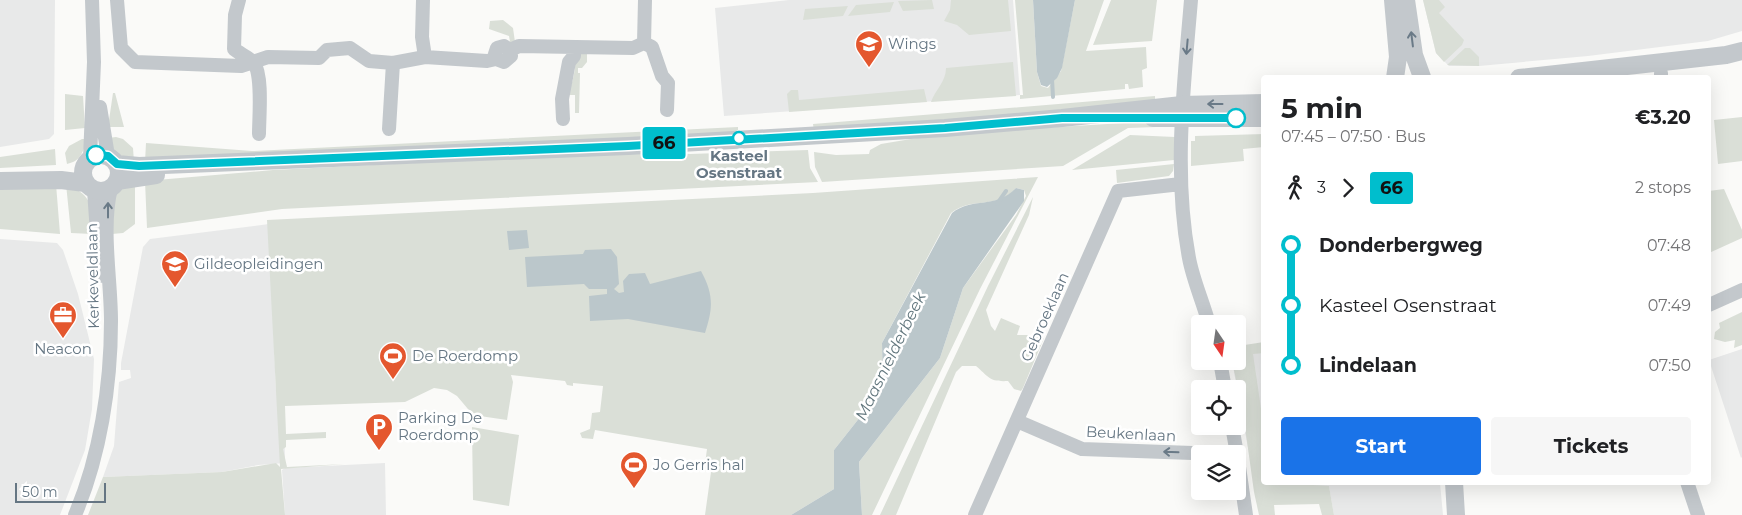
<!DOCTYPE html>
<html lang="en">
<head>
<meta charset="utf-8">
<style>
  :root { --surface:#fff; --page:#f6f6f6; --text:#202124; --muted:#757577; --accent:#1a73e8 }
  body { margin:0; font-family:Montserrat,sans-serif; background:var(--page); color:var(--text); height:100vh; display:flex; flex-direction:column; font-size:19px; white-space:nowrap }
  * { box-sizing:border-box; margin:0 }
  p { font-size:16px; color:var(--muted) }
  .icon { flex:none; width:28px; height:28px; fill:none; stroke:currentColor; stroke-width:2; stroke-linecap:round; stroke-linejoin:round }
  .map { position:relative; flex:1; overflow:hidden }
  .drawer { position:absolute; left:1261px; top:75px; width:450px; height:410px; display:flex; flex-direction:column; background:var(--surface); border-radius:5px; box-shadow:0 5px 20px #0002 }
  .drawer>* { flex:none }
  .badge { padding:0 10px; border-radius:4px; font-size:18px; line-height:32px }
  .needle { width:32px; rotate:167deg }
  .fabs { position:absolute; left:1191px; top:315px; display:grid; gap:10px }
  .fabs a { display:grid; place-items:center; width:55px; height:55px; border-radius:5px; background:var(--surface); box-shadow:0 5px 20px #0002; font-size:25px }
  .scale { position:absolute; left:15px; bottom:12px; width:91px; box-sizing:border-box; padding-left:5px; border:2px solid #657683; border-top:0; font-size:14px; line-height:18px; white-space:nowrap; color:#657683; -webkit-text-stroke:4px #fff; paint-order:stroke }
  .map>.badge { position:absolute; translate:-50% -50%; box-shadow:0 0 0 2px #fff }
  .legs { display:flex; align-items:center; gap:8px; height:55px; padding:0 20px; font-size:16px }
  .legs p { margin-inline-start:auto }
  .summary { display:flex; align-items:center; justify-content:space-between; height:85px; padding:0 20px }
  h1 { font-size:28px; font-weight:700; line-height:38px }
  .action { display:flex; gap:10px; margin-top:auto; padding:10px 20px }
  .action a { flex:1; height:58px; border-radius:5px; background:var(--accent); color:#fff; font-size:20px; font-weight:700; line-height:58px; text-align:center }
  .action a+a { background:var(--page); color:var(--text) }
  ul { padding:0 20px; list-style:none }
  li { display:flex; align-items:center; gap:18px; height:60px; font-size:19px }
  li i { display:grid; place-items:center; width:8px; height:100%; margin:0 6px; background:currentColor }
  li i::after { content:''; width:12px; height:12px; margin:-6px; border:4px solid; border-radius:50%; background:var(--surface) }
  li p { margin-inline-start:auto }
  li:first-child i { background:linear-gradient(#0000 50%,currentColor 0) }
  li:last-child i { background:linear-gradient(currentColor 50%,#0000 0) }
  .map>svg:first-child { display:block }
  .built { fill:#e8e9e9 }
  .green { fill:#dadfd7 }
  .water { fill:#bbc7cb }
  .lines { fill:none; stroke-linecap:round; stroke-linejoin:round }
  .stream { stroke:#bbc7cb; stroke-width:4 }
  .minor { stroke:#c3c8cc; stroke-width:14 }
  .tertiary { stroke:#c3c8cc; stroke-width:18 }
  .oneway { stroke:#6a7a87 }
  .line-1-casing { stroke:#fff; stroke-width:11 }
  .line-1 { stroke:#00becd; stroke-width:8 }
  .stop-1-dot { fill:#fff; stroke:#00becd; stroke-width:2.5 }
  .labels { text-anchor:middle; stroke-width:5; stroke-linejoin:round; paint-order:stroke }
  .poi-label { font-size:15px; fill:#657683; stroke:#fff; text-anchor:start }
  .stop-label { font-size:15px; font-weight:bold; fill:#657683; stroke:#fff }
  .street-label { font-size:15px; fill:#657683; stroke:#fff }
  .water-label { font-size:16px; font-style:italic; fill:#60757c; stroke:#fff }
</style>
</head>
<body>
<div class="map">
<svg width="1742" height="515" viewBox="0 0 1742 515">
  <rect width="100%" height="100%" fill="#fafaf8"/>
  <path class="built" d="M 0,0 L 55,0 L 54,134 L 49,139 L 0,147 Z
    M 789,0 L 1013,0 L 1020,95 L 724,116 L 715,8 Z
    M 1423,0 L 1742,0 L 1742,31 L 1708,41 L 1588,56 L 1479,66 L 1449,66 L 1436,53 Z
    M 269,224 L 276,391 L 284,406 L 285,463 L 258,465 L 222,472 L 103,477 L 114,446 L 119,382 L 131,378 L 130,370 L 121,370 L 121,363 L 143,247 L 150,239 Z
    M 0,239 L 57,243 L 63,250 L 78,294 L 94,359 L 92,409 L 85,450 L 60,515 L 0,515 Z
    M 1742,349 L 1742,457 L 1741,458 L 1709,360 Z
    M 1264,350 L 1264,482 L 1440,483 L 1443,515 L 1334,515 L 1329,487 L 1258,502 L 1232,361 L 1238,361 L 1238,352 Z
    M 385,463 L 386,515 L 285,515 L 282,470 L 285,468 Z"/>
  <path class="green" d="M 932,0 L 934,9 L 903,11 L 898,1 Z
    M 951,0 L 1008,0 L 1011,31 L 969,35 L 957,25 L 944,21 L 950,10 Z
    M 1015,0 L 1033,0 L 1037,72 L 1041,86 L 1048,88 L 1061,71 L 1075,0 L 1104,0 L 1086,51 L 1146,47 L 1147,68 L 1142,70 L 1143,87 L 1129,89 L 1128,84 L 1125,84 L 1125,89 L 1020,99 L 1020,95 L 1023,95 Z
    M 1111,0 L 1157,0 L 1152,41 L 1093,45 Z
    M 1423,0 L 1439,0 L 1445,7 L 1439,13 L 1464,40 L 1462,45 L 1444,62 L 1436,53 Z
    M 894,2 L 890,12 L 848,16 L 856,5 Z
    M 848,6 L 843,16 L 803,20 L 805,9 Z
    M 503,20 L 513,28 L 515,42 L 510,42 L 509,36 L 489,29 L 490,21 Z
    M 1465,48 L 1470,48 L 1479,57 L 1479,66 L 1447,65 Z
    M 583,51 L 587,54 L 587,62 L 582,68 L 578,68 L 578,73 L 580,73 L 579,113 L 575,113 L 575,95 L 568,95 C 571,85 574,78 575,67 L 572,64 Z
    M 1013,62 L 1016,96 L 931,102 C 935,90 946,82 946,68 Z
    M 924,89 L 927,102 L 789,112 L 787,94 L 791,90 L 798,90 L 799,100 Z
    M 113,93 L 115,93 L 124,127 L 108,127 Z
    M 65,94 L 83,96 L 85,128 L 65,130 Z
    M 1155,96 L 1155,103 L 814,131 L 813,124 Z
    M 1742,117 L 1742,161 L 1718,164 L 1714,120 Z
    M 1157,121 L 1156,127 L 1128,128 L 1063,166 L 822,182 L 815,167 L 814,152 L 836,155 L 869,154 L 870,150 L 881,144 L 941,134 Z
    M 738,127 L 738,130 L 728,135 L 145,162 L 146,143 L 252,151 Z
    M 1264,134 L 1264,147 L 1243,149 L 1244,161 L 1191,166 L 1191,141 L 1195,141 L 1195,136 Z
    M 1130,135 L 1175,137 L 1174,160 L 1072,170 Z
    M 116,137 L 123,139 L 133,148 L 134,162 C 119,157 113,153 108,138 Z
    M 82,139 L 87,139 C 83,152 81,161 67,164 L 65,153 L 69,146 Z
    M 55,149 L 56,165 L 0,168 L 0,157 Z
    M 808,150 L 810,168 L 818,182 L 282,209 L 147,228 L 145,181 L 273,170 L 635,152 L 690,154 Z
    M 1174,164 L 1173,171 L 1169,176 L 1117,183 L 1116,170 Z
    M 1038,177 L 980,289 L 872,515 L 862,515 L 859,462 L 940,358 L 963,288 L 1016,215 L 1026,196 L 1024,190 L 1016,188 C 998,210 972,196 951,213 L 882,343 L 883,388 L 834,450 L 834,489 L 791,515 L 705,515 L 711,472 L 704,471 L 707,449 L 595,430 L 593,439 L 582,438 L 580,433 L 590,429 L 592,413 L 600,412 L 603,386 L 573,383 L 573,386 L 567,385 L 565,381 L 511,375 L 513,382 L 507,420 L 473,415 L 457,396 L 447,390 L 434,388 L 405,402 L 285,406 L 286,434 L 326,432 L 326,438 L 286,440 L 286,447 L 283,449 L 287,467 L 345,464 L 281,469 L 285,515 L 88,515 L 103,477 L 222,472 L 276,463 L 280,467 L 267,220 L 813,193 Z
    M 135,181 L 135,224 L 123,233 L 112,234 L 113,202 L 119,188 Z
    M 56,184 L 60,234 L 0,229 L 0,185 Z
    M 66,184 C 95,197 90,205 92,234 L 71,233 Z
    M 1724,189 L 1742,230 L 1742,238 L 1709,253 L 1709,191 Z
    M 1033,197 L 1029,215 L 986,310 L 991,326 L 995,331 L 1001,318 L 1020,326 L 1017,335 L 1031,335 L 1044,338 L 1023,388 L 1021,391 L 1014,389 L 1008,381 C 989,382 989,377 976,366 L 962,366 L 956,372 L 896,515 L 880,515 L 988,286 Z
    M 1742,312 L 1742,345 L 1734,348 L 1735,340 L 1725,342 L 1714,339 L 1715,332 L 1720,328 L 1719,323 Z
    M 1264,342 L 1264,353 L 1253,354 L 1264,429 L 1264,482 L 1329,486 L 1334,515 L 1322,515 L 1319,504 L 1274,505 L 1275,515 L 1259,515 L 1254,492 L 1243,412 L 1232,361 L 1238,361 L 1238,346 Z
    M 472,427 L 519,435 L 509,506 L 473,500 Z"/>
  <path class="water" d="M 1033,0 L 1075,0 L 1062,68 L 1057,78 L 1047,87 L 1041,85 L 1037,72 Z
    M 1016,188 L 1024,190 L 1024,201 L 963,288 L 940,358 L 859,462 L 862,515 L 791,515 L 834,489 L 834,450 L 883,388 L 882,343 L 952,213 C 972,197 996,209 1016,188 Z
    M 527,230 L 529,248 L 509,250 L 507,231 Z
    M 611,249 L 617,257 L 619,284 L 614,289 L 619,293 L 624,292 L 623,281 L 629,274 L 645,273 L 650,284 L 701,271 C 714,295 713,308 705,333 L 628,319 L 590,321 L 589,296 L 607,294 L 607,289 L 589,289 L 584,284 L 527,287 L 525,257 L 583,254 L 585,250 Z"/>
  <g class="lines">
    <path class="stream" d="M 1052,79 L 1053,97
      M 997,204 L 1006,191"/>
    <path class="minor" d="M 117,0 L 121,48 L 135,62 L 241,66 L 268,57 L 319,58 L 327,50 L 350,48 L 369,61 L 393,63 L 425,57 L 487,61 L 496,59 L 504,62 L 511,56 L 510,50 L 504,46 L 497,48 L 495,54 L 496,59
      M 239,0 L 235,15 L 234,49 C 240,54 249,57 254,63 C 263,76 259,117 259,134
      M 423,0 L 422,37 L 425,57
      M 1191,0 C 1184,85 1173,173 1189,258 C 1193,280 1203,302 1209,324
      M 644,43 L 652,47 L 662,76 L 668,83 L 667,110
      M 510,50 L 519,46 L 633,48 L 644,43 L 645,0
      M 1661,73 L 1661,78
      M 100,107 L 108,156
      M 563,119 L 562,99 L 569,62 L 574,56 L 574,47
      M 389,129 L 393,63
      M 90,158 L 94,62 L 92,0
      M 94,190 L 100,276
      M 1709,305 L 1742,290
      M 1220,361 L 1225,389
      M 1017,421 L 1082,449 L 1220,454
      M 1232,426 L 1237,454
      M 1238,460 L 1246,515
      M 1687,482 L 1698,515
      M 75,515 C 100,456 111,386 111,321 C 111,279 101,228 111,188
      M 975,515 L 1118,191 L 1181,184"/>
    <path class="tertiary" d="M 1393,0 L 1398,57 L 1395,78
      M 1406,0 L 1414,55 L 1422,77
      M 1519,78 L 1726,55 L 1742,51
      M 1153,118 L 1264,118
      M83 173a18 18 0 1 1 36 0a18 18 0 1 1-36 0Z
      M 117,164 L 139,166 L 628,146 L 945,128 L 1062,118 L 1182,105 L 1264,103
      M 0,181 L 61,180 L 85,183
      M 117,181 L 156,175
      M 1454,482 L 1456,515"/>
  </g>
  <defs><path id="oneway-shaft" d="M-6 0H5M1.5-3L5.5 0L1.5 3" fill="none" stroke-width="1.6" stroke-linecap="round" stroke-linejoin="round" transform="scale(1.25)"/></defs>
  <g class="oneway">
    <use href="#oneway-shaft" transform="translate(1412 39) rotate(-97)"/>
    <use href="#oneway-shaft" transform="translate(1187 47) rotate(95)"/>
    <use href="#oneway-shaft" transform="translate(1215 104) rotate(180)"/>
    <use href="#oneway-shaft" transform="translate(108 210) rotate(-90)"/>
    <use href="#oneway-shaft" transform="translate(1171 452) rotate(-178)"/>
  </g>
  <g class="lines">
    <g class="line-1-casing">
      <path id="line-1" d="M 96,155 L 108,156 L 117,164 L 139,166 L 628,146 L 945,128 L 1062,118 L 1236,118"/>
    </g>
    <use href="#line-1" class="line-1"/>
  </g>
  <defs>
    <g id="school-pin" transform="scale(1.4375)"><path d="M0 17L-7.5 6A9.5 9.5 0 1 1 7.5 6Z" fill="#e4572e" stroke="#fff"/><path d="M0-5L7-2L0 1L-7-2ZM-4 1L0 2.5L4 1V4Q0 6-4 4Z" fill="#fff"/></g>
    <g id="university-pin" transform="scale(1.4375)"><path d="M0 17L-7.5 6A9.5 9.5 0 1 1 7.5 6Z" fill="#e4572e" stroke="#fff"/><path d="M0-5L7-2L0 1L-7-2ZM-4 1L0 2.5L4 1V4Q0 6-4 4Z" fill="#fff"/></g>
    <g id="office-pin" transform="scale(1.4375)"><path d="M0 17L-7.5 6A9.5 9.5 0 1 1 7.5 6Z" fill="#e4572e" stroke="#fff"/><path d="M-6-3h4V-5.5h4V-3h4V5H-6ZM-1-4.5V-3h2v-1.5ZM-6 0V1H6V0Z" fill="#fff"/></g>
    <g id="stadium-pin" transform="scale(1.4375)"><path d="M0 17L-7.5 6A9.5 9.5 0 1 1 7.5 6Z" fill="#e4572e" stroke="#fff"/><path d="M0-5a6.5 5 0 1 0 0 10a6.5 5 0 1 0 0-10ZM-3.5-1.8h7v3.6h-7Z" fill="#fff"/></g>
    <g id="parking-pin" transform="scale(1.4375)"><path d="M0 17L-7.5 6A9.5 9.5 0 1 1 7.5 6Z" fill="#e4572e" stroke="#fff"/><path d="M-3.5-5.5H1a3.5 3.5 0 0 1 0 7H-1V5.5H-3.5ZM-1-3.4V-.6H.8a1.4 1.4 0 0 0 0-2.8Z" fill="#fff"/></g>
  </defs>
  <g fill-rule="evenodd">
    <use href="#school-pin" x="869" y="44"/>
    <use href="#university-pin" x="175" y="264"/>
    <use href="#office-pin" x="63" y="315"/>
    <use href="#stadium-pin" x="393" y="356"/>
    <use href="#parking-pin" x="379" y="427"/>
    <use href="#stadium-pin" x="634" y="465"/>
  </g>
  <g class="stop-1-dot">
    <circle cx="1236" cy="118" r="9"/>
    <circle cx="739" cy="138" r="6"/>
    <circle cx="96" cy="155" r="9"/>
  </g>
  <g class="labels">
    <g class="poi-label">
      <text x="888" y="49">Wings</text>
      <text x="194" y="269">Gildeopleidingen</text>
      <text x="63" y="354" text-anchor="middle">Neacon</text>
      <text x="412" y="361">De Roerdomp</text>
      <text x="398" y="423">Parking De<tspan x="398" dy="17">Roerdomp</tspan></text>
      <text x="653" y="470">Jo Gerris hal</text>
    </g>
    <g class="stop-label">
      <text x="739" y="161">Kasteel<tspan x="739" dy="17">Osenstraat</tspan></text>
    </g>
    <g class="street-label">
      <text transform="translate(93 276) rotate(-91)" y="5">Kerkeveldlaan</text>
      <text transform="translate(1045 317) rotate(-66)" y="5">Gebroeklaan</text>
      <text transform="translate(1131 434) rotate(3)" y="5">Beukenlaan</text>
    </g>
    <g class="water-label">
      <text transform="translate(890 356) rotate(-64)" y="6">Maasnielderbeek</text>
    </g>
  </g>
</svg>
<div class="fabs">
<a><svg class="needle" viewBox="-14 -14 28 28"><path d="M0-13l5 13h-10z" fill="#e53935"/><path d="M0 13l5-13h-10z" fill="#757577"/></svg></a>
<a><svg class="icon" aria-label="locate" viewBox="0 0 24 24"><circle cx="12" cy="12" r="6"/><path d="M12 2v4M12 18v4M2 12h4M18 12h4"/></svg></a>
<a><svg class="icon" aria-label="layers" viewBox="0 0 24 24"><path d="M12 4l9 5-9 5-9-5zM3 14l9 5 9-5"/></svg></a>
</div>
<div class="scale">50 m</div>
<b class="badge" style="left:664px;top:143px;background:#00becd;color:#111">66</b>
<section class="drawer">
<div class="summary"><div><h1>5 min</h1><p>07:45 – 07:50 · Bus</p></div><b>€3.20</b></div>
<div class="legs"><svg class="icon" aria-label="walk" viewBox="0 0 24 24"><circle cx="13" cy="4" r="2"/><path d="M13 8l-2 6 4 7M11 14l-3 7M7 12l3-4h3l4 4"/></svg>3<svg class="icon" aria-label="forward" viewBox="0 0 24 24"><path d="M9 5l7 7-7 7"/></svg><b class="badge" style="background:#00becd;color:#111">66</b><p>2 stops</p></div>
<ul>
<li><i style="color:#00becd"></i><b>Donderbergweg</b><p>07:48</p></li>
<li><i style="color:#00becd"></i><span>Kasteel Osenstraat</span><p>07:49</p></li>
<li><i style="color:#00becd"></i><b>Lindelaan</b><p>07:50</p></li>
</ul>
<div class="action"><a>Start</a><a>Tickets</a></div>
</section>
</div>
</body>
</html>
